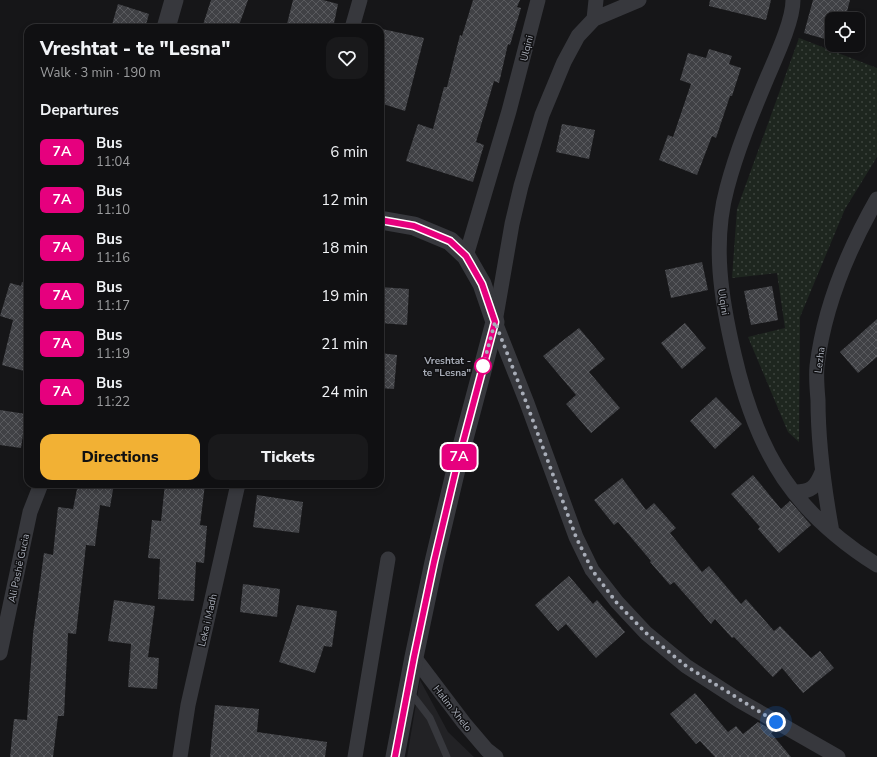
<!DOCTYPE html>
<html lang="en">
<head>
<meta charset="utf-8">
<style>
  :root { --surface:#101012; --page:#19191b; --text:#f1f3f6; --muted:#9c9d9f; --line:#303032; --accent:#f2b134 }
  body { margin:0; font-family:"Nunito Sans",sans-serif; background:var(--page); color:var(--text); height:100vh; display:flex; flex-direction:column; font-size:15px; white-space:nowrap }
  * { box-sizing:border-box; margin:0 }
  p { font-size:13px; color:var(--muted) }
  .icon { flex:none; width:22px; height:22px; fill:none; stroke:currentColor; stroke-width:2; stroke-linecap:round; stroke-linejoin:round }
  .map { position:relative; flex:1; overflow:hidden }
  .sheet { position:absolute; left:24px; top:24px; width:360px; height:464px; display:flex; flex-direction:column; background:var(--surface); border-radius:12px; box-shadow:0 2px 6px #0003,0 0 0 1px var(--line) }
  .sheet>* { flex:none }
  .badge { padding:0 8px; border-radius:6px; font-size:14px; line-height:26px }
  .tools { position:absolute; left:825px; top:12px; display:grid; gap:8px }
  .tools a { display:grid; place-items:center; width:40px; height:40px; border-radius:8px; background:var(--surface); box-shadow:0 2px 6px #0003,0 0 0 1px var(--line); font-size:20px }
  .you { position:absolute; width:20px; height:20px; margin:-10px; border:3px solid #fff; border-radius:50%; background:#1a73e8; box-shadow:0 0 0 6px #1a73e833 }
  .map>.badge { position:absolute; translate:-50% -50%; box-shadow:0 0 0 2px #fff }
  h2 { padding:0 16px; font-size:15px; line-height:36px }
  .round { display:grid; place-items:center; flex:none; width:42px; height:42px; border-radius:12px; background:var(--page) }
  .summary { display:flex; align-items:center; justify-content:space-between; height:68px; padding:0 16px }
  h1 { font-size:19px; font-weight:800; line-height:30px }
  .action { display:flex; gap:8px; margin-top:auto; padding:8px 16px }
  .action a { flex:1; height:46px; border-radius:12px; background:var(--accent); color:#111; font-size:16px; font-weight:800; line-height:46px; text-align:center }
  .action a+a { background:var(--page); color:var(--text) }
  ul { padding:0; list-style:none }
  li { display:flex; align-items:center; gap:12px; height:48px; padding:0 16px }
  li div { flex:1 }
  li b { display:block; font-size:15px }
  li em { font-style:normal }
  li .badge { min-width:44px; font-weight:700; text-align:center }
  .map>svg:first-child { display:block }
  .built { fill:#222225 }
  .grass { fill:url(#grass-dots) }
  .building { fill:url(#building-cross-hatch) }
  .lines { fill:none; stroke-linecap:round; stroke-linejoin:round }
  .service { stroke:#37383d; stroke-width:7 }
  .minor { stroke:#37383d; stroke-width:15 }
  .tertiary { stroke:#37383d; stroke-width:19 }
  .line-casing { stroke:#fff; stroke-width:9 }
  .line { stroke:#e6007e; stroke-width:6 }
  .walk { stroke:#a8adb8; stroke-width:4; stroke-dasharray:0 7.2 }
  .stop-dot { fill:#fff; stroke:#e6007e; stroke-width:2 }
  .labels { text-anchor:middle; stroke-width:3; stroke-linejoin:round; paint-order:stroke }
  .street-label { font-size:10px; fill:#a8adb8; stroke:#111113 }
  .stop-label { font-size:10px; font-weight:bold; fill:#a8adb8; stroke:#111113; text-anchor:end }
</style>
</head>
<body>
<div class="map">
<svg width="877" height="757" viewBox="0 0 877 757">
  <defs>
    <pattern id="grass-dots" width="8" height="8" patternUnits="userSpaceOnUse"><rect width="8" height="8" fill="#1e261f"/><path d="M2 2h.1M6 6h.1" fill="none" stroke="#3c433d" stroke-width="1.8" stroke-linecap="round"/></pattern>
    <pattern id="building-cross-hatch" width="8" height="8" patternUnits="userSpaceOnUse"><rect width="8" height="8" fill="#404145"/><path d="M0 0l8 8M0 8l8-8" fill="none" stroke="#595a5e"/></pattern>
  </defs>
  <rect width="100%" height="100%" fill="#161618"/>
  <path class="built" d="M 420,680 L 448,732 L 474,757 L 407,757 Z"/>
  <path class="grass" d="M 799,38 L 877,68 L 877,157 L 845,209 L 800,317 L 799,442 L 788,432 L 748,337 L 785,328 L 777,273 L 732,278 L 737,209 Z"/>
  <path class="building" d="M 211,0 L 248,0 L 238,28 L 202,28 Z
    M 293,0 L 323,0 L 338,4 L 333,28 L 303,28 L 287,24 Z
    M 473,0 L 520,0 L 517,7 L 521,8 L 510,45 L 508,44 L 499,83 L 494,81 L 476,142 L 484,145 L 473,182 L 406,161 L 418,124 L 433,129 L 444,87 L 447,87 L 460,35 L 462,36 Z
    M 710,0 L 771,0 L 766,20 L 709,6 Z
    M 813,0 L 850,0 L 845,19 L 832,19 L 832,41 L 804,33 Z
    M 118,4 L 149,14 L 145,28 L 111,28 Z
    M 382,29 L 424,38 L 405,111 L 380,103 L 380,39 Z
    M 709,49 L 732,56 L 729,64 L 741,68 L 732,96 L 730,96 L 716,138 L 712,136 L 697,175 L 659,160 L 668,135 L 673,137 L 691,84 L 680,80 L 688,53 L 706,58 Z
    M 562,124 L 595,130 L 589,159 L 556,152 Z
    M 702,262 L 708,290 L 671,298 L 665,270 Z
    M 22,282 L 28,283 L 28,372 L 2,365 L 13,320 L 0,316 L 10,283 L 21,286 Z
    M 772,286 L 778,320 L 751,325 L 744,291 Z
    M 380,287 L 409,289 L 407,325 L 380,323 Z
    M 877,319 L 877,357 L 858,373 L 840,352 Z
    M 685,323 L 706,348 L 682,369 L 661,343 Z
    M 579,328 L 605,359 L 589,372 L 620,408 L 591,433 L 566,404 L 576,395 L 543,356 Z
    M 380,353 L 397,355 L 394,389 L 380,388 Z
    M 716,397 L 742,424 L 715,449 L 690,421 Z
    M 0,410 L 26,414 L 21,448 L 0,445 Z
    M 753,475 L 781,509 L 790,501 L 811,525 L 779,553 L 758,529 L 760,527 L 731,494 Z
    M 622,478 L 646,510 L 654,503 L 676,528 L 670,533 L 702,572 L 709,566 L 741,604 L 746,599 L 774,631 L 780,626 L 811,658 L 820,651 L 834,668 L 803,693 L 782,668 L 773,677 L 734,637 L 732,638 L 715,619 L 711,624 L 674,582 L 670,585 L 650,562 L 651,561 L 618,522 L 614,525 L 594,500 Z
    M 78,484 L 114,484 L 110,507 L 100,505 L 95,546 L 86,545 L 76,634 L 68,633 L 64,716 L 58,716 L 53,757 L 10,757 L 14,719 L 27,720 L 33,634 L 44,553 L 53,555 L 58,507 L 73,509 Z
    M 165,484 L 205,484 L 200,525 L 207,526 L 204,563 L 196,562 L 194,601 L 158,599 L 160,559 L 148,558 L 152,520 L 161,521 Z
    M 257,495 L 303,502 L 299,533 L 253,527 Z
    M 569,576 L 593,604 L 597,600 L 625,632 L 596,658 L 566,624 L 558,631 L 535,605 Z
    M 243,584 L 280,589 L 277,617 L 240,612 Z
    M 114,600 L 155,606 L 148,657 L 159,658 L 157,689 L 128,687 L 131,644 L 108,641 Z
    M 297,605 L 337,611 L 332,647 L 324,646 L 315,673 L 279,662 Z
    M 695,693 L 728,732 L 736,726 L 743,734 L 758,722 L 774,731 L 771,733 L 791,757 L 715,757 L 700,741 L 696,744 L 670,714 Z
    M 215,705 L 259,709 L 257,732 L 327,742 L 325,757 L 210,757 Z"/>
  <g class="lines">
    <path class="service" d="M 410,692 L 430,718 L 447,757"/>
    <path class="minor" d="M 639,0 L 594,19 L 578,36 L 564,62 L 542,115 L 521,186 L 512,224 L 495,322 L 527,403 L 576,537 L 592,570 L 617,602 L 646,633 L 686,666 L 740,701 L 838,757
      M 793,0 C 793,21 776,57 767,78 C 752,114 737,150 727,188 C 712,243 721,299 734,354 C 744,398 759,442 784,479 C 808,514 842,543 877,565
      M 594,19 L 596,0
      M 352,28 L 360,0
      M 466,256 L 509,111 L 538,0
      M 795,492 C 811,492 816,487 822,472
      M 832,532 C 824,488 818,444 818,400 C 817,389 816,377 817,366 C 824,307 848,250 877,199
      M 0,653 L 30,512 L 41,484
      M 414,657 L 464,723 L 487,750 L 496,757
      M 180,757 L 188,705 L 238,484
      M 355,757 L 388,559"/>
    <path class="tertiary" d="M 166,28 L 174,0
      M 380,220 L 414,226 L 450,241 L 466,256 L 482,284 L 495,322 L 457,465 L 434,562 L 414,657 L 395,757"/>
  </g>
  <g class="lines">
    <g class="line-casing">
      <path id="line" d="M 380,220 L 414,226 L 450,241 L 466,256 L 482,284 L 495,322 L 457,465 L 434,562 L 414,657 L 395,757"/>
    </g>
    <use href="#line" class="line"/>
    <path class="walk" d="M 483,366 L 495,322 L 526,402 L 576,537 L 592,570 L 616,602 L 646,633 L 686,666 L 776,722"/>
  </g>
  <circle class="stop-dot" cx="483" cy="366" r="8"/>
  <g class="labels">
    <g class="street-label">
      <text transform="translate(526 48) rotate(-76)" y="4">Ulqini</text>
      <text transform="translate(724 302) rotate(81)" y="4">Ulqini</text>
      <text transform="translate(819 360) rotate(-83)" y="4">Lezha</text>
      <text transform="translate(18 568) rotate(-78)" y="4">Ali Pashë Gucia</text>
      <text transform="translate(207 620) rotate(-77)" y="4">Leka i Madh</text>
      <text transform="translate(453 708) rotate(52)" y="4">Halim Xhelo</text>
    </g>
    <g class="stop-label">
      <text x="471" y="364">Vreshtat -<tspan x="471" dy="12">te "Lesna"</tspan></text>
    </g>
  </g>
</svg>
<div class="tools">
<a><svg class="icon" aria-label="locate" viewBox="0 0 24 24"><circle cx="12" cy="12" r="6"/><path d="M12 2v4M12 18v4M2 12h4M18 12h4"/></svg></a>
</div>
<div class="you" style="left:776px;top:722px"></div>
<b class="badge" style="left:459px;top:457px;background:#e6007e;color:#fff">7A</b>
<section class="sheet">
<div class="summary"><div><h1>Vreshtat - te &quot;Lesna&quot;</h1><p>Walk · 3 min · 190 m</p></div><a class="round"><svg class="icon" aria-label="heart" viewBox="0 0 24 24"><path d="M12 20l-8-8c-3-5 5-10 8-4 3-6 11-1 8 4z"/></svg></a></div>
<h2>Departures</h2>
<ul>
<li><span class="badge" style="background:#e6007e;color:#fff">7A</span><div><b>Bus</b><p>11:04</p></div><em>6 min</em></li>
<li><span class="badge" style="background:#e6007e;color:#fff">7A</span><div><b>Bus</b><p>11:10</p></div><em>12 min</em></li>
<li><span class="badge" style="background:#e6007e;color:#fff">7A</span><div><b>Bus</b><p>11:16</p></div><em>18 min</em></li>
<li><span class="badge" style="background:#e6007e;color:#fff">7A</span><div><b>Bus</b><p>11:17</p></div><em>19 min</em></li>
<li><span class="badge" style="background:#e6007e;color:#fff">7A</span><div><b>Bus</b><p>11:19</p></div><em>21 min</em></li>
<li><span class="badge" style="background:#e6007e;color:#fff">7A</span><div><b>Bus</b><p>11:22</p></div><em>24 min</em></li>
</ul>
<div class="action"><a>Directions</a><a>Tickets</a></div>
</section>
</div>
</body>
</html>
